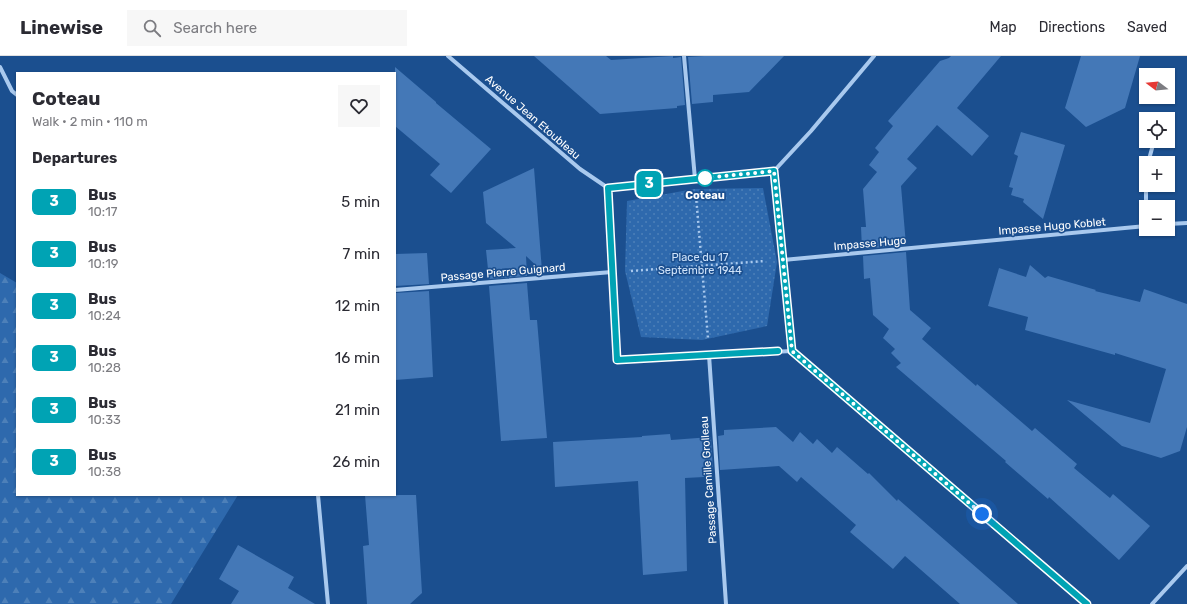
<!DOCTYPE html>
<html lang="en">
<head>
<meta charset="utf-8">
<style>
  :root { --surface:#fff; --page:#f7f7f7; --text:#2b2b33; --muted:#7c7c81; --line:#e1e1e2 }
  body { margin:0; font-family:Rubik,sans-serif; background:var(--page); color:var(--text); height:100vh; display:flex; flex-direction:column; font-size:15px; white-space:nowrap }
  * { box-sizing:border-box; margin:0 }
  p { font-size:13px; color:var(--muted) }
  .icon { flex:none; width:22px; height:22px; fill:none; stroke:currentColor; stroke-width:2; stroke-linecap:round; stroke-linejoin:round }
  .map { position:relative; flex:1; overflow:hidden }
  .sheet { position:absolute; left:16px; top:16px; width:380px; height:424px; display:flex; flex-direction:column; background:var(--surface); border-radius:0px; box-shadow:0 1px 3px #0004 }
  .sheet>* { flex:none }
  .badge { padding:0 8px; border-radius:6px; font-size:14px; line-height:26px }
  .needle { width:26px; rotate:286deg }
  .fabs { position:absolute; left:1139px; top:12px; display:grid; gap:8px }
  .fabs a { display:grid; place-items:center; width:36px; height:36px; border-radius:0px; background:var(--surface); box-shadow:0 1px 3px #0004; font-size:20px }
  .you { position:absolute; width:20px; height:20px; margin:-10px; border:3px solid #fff; border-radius:50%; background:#1a73e8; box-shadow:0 0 0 6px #1a73e833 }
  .map>.badge { position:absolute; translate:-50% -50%; box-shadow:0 0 0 2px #fff }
  h2 { padding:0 16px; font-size:15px; line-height:36px }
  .round { display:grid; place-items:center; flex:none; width:42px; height:42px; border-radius:0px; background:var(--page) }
  .summary { display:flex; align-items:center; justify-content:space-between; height:68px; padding:0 16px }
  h1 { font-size:19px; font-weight:700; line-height:30px }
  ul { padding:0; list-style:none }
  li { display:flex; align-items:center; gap:12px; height:52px; padding:0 16px }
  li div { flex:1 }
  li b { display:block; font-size:15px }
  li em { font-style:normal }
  li .badge { min-width:44px; font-weight:700; text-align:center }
  header { display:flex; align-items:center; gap:24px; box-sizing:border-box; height:56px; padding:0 20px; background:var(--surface); border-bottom:1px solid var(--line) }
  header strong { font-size:19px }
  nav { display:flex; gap:22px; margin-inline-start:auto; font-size:14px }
  .search { width:280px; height:36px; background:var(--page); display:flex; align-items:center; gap:10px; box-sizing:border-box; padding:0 14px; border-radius:0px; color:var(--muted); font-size:15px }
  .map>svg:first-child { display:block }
  .forest { fill:url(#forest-firs) }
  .garden { fill:url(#garden-dots) }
  .building { fill:#4478b7 }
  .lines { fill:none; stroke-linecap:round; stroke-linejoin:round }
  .path { stroke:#a9c9ee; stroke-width:2.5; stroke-dasharray:2 3; stroke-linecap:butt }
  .street { stroke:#a9c9ee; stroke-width:4 }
  .line-casing { stroke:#fff; stroke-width:9 }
  .line { stroke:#00a3b4; stroke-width:6 }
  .walk { stroke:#fff; stroke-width:4; stroke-dasharray:0 7.2 }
  .stop-dot { fill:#fff; stroke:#00a3b4; stroke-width:2 }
  .labels { text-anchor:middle; stroke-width:3.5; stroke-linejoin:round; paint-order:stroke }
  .street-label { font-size:11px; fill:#fff; stroke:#1b4f8f }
  .stop-label { font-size:11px; font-weight:bold; fill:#fff; stroke:#1b4f8f }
  .park-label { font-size:11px; fill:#cfe3fa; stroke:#1b4f8f }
</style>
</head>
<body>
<header>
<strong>Linewise</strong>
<div class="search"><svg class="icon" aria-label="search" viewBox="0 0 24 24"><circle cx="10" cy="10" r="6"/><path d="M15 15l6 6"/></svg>Search here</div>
<nav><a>Map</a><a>Directions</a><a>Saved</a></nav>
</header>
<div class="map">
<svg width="1187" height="548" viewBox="0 0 1187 548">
  <defs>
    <pattern id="forest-firs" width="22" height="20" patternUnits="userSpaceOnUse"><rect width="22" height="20" fill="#2e69ad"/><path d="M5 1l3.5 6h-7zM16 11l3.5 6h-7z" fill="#4d80b9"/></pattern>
    <pattern id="garden-dots" width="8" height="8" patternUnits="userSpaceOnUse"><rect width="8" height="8" fill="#2e69ad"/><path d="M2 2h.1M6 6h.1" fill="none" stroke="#4d80b9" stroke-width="1.8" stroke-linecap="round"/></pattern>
  </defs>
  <rect width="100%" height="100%" fill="#1b4f8f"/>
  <path class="forest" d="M 0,217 L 17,227 L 17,439 L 238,439 L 171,548 L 0,548 Z"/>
  <path class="garden" d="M 763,132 L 777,206 L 767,270 L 702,284 L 641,281 L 625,215 L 627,145 L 694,133 Z"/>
  <path class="building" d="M 534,0 L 606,0 L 611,4 L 673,0 L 673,2 L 681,1 L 685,49 L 677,50 L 677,52 L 600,58 Z
    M 704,0 L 784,0 L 749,36 L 713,39 L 713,46 L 692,48 L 688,1 Z
    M 951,0 L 1001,0 L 957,52 L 989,80 L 972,100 L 937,69 L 907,103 L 917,112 L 901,130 L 906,189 L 862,193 L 861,171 L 866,171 L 863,133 L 877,116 L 869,109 L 879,96 L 875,92 L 893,70 L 888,65 L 940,5 L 949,2 Z
    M 1081,0 L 1140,0 L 1125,52 L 1086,71 L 1065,52 Z
    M 395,11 L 436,46 L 436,47 L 491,93 L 451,137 L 430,119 L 440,108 L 395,70 Z
    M 1021,76 L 1065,89 L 1043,163 L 1023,146 L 1024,143 L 1011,139 L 1013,132 L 1009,131 L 1018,100 L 1014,98 Z
    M 534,112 L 542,215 L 526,200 L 527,220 L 489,223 L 486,194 L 516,192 L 486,167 L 483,136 Z
    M 906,196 L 910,254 L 931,272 L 922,283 L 976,330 L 977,328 L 1032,375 L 1035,372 L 1077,408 L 1074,412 L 1110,442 L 1113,438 L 1150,470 L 1119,504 L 1049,441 L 1048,443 L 1005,406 L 1006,405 L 896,311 L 901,307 L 891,297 L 895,293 L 883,282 L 889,273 L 873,259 L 870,222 L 864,223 L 863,200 Z
    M 427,197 L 429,228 L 395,230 L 395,198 Z
    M 1030,209 L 1045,222 L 1048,220 L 1096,234 L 1095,235 L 1140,246 L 1144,233 L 1187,248 L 1187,371 L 1180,395 L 1161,402 L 1122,390 L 1067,344 L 1150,367 L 1166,313 L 1115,297 L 1115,299 L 1025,274 L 1028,261 L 988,250 L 999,212 L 1026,221 Z
    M 527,227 L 530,264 L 537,264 L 547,382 L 501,385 L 489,230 Z
    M 429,235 L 433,321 L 395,324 L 395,237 Z
    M 776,371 L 793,386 L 800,376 L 813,388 L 817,383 L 832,397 L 837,391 L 868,418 L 869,417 L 897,445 L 898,443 L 1018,548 L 960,548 L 905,500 L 893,513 L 850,476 L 856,469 L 801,421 L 797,426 L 779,410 L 720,414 L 718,380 L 724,379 L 724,374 Z
    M 670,378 L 671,384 L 711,381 L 713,415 L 704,416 L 704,421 L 685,422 L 687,515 L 643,519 L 638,425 L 555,431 L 553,386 L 642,381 L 642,380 Z
    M 365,439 L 416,439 L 422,537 L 410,548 L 367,548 L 363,490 L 369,489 Z
    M 238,489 L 294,521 L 288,532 L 315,548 L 231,548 L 239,535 L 219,523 Z"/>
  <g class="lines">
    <path class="path" d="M 696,140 L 708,282
      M 631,215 L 765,205"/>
    <path class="street" d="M 448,0 L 580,113 L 608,132
      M 684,0 L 695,123
      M 0,11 L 12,35 L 17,39
      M 1148,107 L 1154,85
      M 774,115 L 811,75 L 874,0
      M 608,132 L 774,115 L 792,295
      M 608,132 L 617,304 L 792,295
      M 1146,151 L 1146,129
      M 1168,168 L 1187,167
      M 783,204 L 1146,170
      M 395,234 L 612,216
      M 792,295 L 1087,548
      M 709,299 L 726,548
      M 318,439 L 328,548
      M 1152,548 L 1187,510"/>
  </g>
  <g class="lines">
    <g class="line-casing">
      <path id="line" d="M 778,295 L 617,304 L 608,132 L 774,115 L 792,295 L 1087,548"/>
    </g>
    <use href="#line" class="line"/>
    <path class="walk" d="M 705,122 L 774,115 L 792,295 L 982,458"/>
  </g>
  <circle class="stop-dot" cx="705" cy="122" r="8"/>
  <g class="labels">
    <g class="street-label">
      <text transform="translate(533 61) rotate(41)" y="4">Avenue Jean Etoubleau</text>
      <text transform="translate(1052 170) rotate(-5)" y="4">Impasse Hugo Koblet</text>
      <text transform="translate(870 187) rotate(-5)" y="4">Impasse Hugo</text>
      <text transform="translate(503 216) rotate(-5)" y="4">Passage Pierre Guignard</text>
      <text transform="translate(708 424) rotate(-94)" y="4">Passage Camille Grolleau</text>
    </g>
    <g class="stop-label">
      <text x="705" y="143">Coteau</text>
    </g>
    <g class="park-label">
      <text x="700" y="205">Place du 17<tspan x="700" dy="13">Septembre 1944</tspan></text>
    </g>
  </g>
</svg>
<div class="fabs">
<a><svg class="needle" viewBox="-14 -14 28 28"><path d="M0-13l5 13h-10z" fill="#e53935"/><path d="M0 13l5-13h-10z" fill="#7c7c81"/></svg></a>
<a><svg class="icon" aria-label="locate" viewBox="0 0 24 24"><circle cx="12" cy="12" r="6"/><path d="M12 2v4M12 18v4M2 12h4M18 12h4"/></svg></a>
<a>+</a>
<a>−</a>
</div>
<div class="you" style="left:982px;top:458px"></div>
<b class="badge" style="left:649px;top:128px;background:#00a3b4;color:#fff">3</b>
<section class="sheet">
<div class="summary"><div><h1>Coteau</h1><p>Walk · 2 min · 110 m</p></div><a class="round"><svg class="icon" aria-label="heart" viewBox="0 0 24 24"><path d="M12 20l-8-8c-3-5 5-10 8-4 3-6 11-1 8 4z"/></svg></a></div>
<h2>Departures</h2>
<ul>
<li><span class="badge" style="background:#00a3b4;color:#fff">3</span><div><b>Bus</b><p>10:17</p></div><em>5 min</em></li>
<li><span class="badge" style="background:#00a3b4;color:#fff">3</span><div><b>Bus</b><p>10:19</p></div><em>7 min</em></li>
<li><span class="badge" style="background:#00a3b4;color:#fff">3</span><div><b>Bus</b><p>10:24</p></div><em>12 min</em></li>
<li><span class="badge" style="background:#00a3b4;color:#fff">3</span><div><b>Bus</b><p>10:28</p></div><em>16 min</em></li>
<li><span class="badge" style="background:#00a3b4;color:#fff">3</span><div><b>Bus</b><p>10:33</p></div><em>21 min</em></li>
<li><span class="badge" style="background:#00a3b4;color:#fff">3</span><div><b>Bus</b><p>10:38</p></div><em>26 min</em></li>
</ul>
</section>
</div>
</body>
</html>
